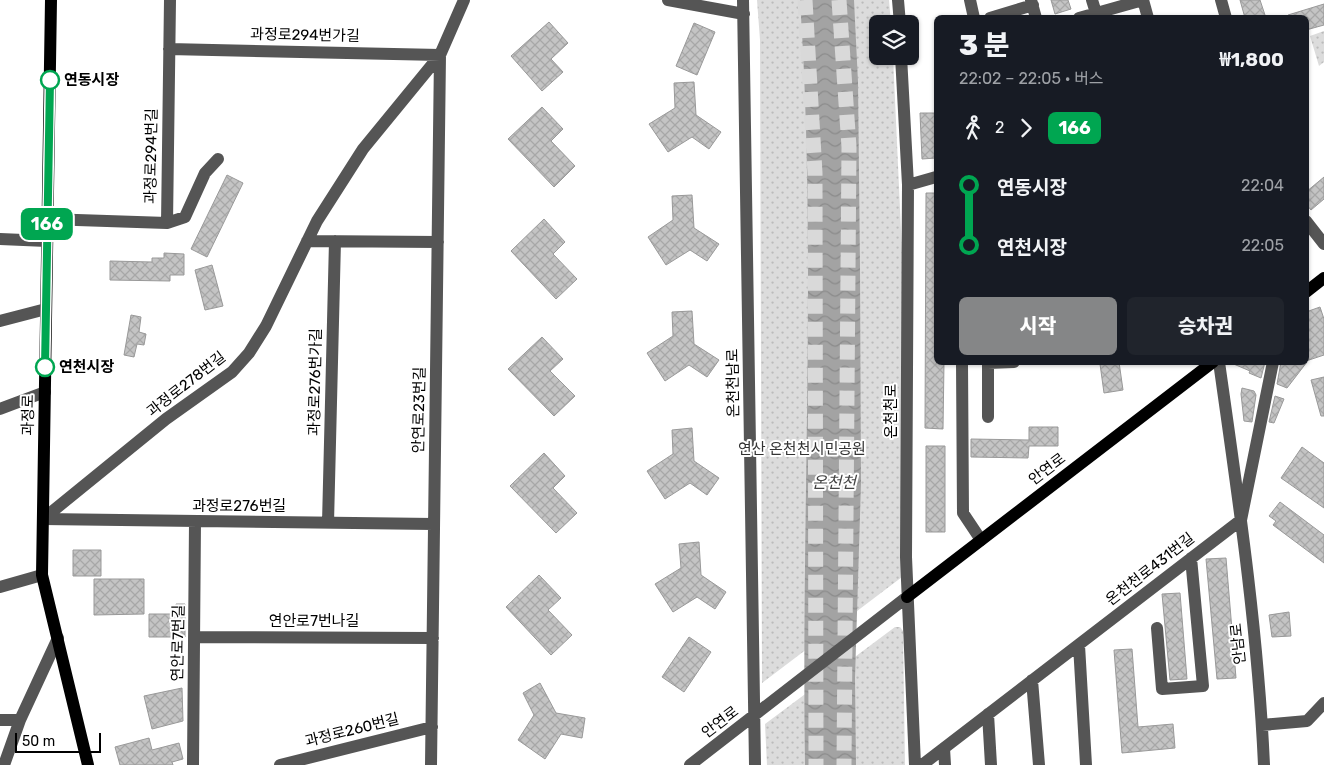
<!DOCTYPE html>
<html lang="ko">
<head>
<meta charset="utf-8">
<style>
  :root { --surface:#171b24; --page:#20242c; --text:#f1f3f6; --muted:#9ea1a6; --accent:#858687 }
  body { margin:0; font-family:Rubik,"Noto Sans KR",sans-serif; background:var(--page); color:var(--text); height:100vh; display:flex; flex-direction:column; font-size:19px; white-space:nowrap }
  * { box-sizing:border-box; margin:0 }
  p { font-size:16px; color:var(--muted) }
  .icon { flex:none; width:28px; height:28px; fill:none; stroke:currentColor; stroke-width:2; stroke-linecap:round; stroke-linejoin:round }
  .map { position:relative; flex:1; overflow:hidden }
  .side { position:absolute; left:934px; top:15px; width:375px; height:350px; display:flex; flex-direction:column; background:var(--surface); border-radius:8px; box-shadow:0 1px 4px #0004 }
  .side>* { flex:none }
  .badge { padding:0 10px; border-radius:8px; font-size:18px; line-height:32px }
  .tools { position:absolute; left:869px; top:15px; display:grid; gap:10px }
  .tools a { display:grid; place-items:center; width:50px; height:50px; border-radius:8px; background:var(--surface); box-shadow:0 1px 4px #0004; font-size:25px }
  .scale { position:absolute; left:15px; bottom:12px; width:86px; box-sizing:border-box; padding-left:5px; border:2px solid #000; border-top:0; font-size:14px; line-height:18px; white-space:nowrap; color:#000; -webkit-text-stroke:4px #fff; paint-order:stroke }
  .map>.badge { position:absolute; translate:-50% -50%; box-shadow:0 0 0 2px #fff }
  .legs { display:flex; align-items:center; gap:8px; height:55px; padding:0 25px; font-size:16px }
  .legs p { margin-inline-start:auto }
  .headline { display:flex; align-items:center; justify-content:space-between; height:85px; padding:0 25px }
  h1 { font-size:28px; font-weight:800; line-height:38px }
  .action { display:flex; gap:10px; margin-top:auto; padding:10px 25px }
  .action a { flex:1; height:58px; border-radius:8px; background:var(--accent); color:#fff; font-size:20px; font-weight:800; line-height:58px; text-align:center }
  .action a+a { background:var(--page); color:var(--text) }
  ul { padding:0 25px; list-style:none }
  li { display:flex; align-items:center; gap:18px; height:60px; font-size:19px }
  li i { display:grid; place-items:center; width:8px; height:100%; margin:0 6px; background:currentColor }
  li i::after { content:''; width:12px; height:12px; margin:-6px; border:4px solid; border-radius:50%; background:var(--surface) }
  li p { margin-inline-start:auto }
  li:first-child i { background:linear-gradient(#0000 50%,currentColor 0) }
  li:last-child i { background:linear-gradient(currentColor 50%,#0000 0) }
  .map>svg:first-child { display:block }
  .park { fill:url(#park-dots) }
  .water { fill:url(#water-waves) }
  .building { fill:url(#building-cross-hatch); stroke:#999 }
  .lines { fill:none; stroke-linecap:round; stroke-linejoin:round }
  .highway-tunnel { stroke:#d9d9d9; stroke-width:15; stroke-dasharray:15 8; stroke-linecap:butt }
  .minor { stroke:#555; stroke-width:12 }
  .major { stroke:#000; stroke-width:12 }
  .line-1-casing { stroke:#fff; stroke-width:11 }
  .line-1 { stroke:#00a651; stroke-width:8 }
  .stop-1-dot { fill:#fff; stroke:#00a651; stroke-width:2.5 }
  .labels { text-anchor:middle; stroke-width:4; stroke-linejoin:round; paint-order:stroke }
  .street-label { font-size:15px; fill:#000; stroke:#fff }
  .stop-label { font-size:15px; font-weight:bold; fill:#000; stroke:#fff; text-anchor:start }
  .park-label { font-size:15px; fill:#333; stroke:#fff }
  .water-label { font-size:16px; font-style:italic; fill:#444; stroke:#fff }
</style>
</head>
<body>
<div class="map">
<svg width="1324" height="765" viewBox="0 0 1324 765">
  <defs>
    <pattern id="park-dots" width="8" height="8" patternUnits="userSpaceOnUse" patternTransform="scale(1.25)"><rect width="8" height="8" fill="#dcdcdc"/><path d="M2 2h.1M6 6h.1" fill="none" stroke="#bbb" stroke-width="1.8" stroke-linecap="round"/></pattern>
    <pattern id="water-waves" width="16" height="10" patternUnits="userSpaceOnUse" patternTransform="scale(1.25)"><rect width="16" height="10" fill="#a3a3a3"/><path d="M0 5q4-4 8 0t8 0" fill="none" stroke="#8b8b8b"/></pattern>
    <pattern id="building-cross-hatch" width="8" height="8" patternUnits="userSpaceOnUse" patternTransform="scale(1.25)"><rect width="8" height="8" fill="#c4c4c4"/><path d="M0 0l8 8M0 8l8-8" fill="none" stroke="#a7a7a7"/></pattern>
  </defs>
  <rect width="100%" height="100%" fill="#fff"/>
  <path class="park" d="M 757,0 L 889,0 L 891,24 L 878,24 L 878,56 L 893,56 L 902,252 L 902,577 L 762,683 L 760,40 Z
    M 1324,31 L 1324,62 L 1319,66 L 1310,36 Z
    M 895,627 L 900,627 L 903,631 L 905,765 L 767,765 L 765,724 Z"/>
  <path class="water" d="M 800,0 L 854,0 L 858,82 L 860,265 L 861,483 L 855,678 L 856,765 L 805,765 C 801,510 817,255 800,0 Z"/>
  <path class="building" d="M 1051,0 L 1068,0 L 1071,9 L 1055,14 Z
    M 1240,0 L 1260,0 L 1266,18 L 1245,18 Z
    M 1324,4 L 1324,25 L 1306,30 L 1306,18 L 1288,18 L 1288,15 Z
    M 549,22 L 568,43 L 551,59 L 563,72 L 542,91 L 511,56 Z
    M 694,23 L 715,32 L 697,75 L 676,66 Z
    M 694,82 L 696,115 L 721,132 L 709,149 L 692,137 L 668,152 L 649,124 L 675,108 L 674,83 Z
    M 542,107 L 563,129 L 551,141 L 575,166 L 554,187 L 508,139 Z
    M 920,113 L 936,113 L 936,158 L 922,159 Z
    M 227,175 L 243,183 L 207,257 L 191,249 Z
    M 1324,177 L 1324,199 L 1311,210 L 1306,204 L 1306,192 Z
    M 926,193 L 936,193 L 936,362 L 944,362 L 943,429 L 925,428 Z
    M 692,195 L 694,228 L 719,244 L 707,261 L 690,250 L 666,265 L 648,237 L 673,220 L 672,196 Z
    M 544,219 L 565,242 L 553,254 L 577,279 L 556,299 L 511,251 Z
    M 164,253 L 184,254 L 184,275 L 170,275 L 170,281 L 110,280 L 110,261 L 152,262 L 152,258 L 164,258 Z
    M 212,265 L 223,306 L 205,310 L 195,270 Z
    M 1320,307 L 1324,319 L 1324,355 L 1306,361 L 1306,312 Z
    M 692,311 L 694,344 L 719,360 L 707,377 L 689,365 L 665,381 L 647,353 L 673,336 L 672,312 Z
    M 131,315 L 141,317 L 139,332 L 146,334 L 144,345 L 137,344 L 134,357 L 124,355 Z
    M 542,337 L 563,359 L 550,371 L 575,396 L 554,416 L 508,369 Z
    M 1119,362 L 1123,390 L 1104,393 L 1100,364 Z
    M 1229,362 L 1265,362 L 1261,378 L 1249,373 L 1250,371 Z
    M 1281,362 L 1307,362 L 1287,388 L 1277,384 Z
    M 1324,377 L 1324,416 L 1321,416 L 1311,380 Z
    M 1242,388 L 1254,391 L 1256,395 L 1252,422 L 1244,421 L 1241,394 Z
    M 1275,396 L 1284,399 L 1274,423 L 1269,422 Z
    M 1029,427 L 1058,427 L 1058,446 L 1029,446 L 1028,458 L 971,457 L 971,439 L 1029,440 Z
    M 692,428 L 694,461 L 719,478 L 707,495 L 690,483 L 665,499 L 647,471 L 673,454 L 672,430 Z
    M 926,446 L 945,446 L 945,532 L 926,532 Z
    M 1302,447 L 1324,463 L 1324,508 L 1281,478 Z
    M 544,453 L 565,476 L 553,488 L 577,513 L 556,533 L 510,486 Z
    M 1280,502 L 1324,535 L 1324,563 L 1273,525 L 1276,521 L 1269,516 Z
    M 699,542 L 701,575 L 726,592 L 715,609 L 697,597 L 673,612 L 655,584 L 681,568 L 679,544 Z
    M 73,550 L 101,550 L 101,576 L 73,576 Z
    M 1226,558 L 1236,678 L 1217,679 L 1206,559 Z
    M 539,575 L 561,598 L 548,610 L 572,635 L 551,655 L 506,607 Z
    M 94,579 L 144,579 L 144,614 L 94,615 Z
    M 1180,593 L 1187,679 L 1170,680 L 1162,594 Z
    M 176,604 L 185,604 L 185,637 L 149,637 L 149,614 L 176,614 Z
    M 1289,612 L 1291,636 L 1272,637 L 1269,615 Z
    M 689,637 L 711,652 L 684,692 L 662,677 Z
    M 1132,649 L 1138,727 L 1173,724 L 1175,748 L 1122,753 L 1114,650 Z
    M 540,683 L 556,713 L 585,718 L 582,738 L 561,734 L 545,759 L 518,740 L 534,715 L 523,693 Z
    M 182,688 L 183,721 L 152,729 L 144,696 Z
    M 149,738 L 152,750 L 179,743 L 183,759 L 172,762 L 173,765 L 120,765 L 115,747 Z"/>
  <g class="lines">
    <path class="highway-tunnel" d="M 805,0 L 815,173 L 816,765
      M 839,0 L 849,147 L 844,765"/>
    <path class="minor" d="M 668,0 L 744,14
      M 743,0 L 755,765
      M 898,0 L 900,24
      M 970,0 L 974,18
      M 1031,0 L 1036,18
      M 1092,0 L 1096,13
      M 1143,0 L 1148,18
      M 1221,0 L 1226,18
      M 990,18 L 1033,5
      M 1079,18 L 1143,0
      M 169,49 L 440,55 L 431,765
      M 901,56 L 908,185 L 906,557 L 915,765
      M 908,185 L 936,177
      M 47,219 L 167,223 L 185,217 L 205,173 L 218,159
      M 1306,221 L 1324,244
      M 167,223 L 170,0
      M 0,239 L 47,241
      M 307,241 L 438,242
      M 0,321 L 46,309
      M 962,362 L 963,513 L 981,540
      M 1219,362 C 1238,496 1258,630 1264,765
      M 0,409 L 45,392
      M 988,417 L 988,363 L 1014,362
      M 43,519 L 166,419 L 232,372 L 249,353 L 266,326 L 317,221 L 363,149 L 440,55 L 464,0
      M 43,519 L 434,524
      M 328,523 L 335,241
      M 0,587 L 42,575
      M 1157,628 L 1162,689 L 1203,686 L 1191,558
      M 194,637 L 433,638
      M 1079,645 L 1086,765
      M 1032,680 L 1039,765
      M 988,714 L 991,765
      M 0,720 L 20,720
      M 1262,725 L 1307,721 L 1324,703
      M 944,748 L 945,765
      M 4,765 L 20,720 L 58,638
      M 193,765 L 195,522
      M 280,765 L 432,727
      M 690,765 L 907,597
      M 922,765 L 1241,520 L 1273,362"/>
    <path class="major" d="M 51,0 L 42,575 L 88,765
      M 1306,292 L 1324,278
      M 907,597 L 1213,362"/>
  </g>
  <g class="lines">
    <g class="line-1-casing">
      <path id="line-1" d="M 45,367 L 50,80"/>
    </g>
    <use href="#line-1" class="line-1"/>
  </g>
  <g class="stop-1-dot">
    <circle cx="50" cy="80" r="9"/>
    <circle cx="45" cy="367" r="9"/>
  </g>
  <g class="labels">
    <g class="street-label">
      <text transform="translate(305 35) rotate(1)" y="5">과정로294번가길</text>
      <text transform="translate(151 156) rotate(-89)" y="5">과정로294번길</text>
      <text transform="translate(315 382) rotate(-89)" y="5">과정로276번가길</text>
      <text transform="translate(733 383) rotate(-91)" y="5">온천천남로</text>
      <text transform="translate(186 384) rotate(-38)" y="5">과정로278번길</text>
      <text transform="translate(419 410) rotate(-89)" y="5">안연로23번길</text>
      <text transform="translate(891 411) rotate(-90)" y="5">온천천로</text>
      <text transform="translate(28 415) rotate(-89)" y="5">과정로</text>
      <text transform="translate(1047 469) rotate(-37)" y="5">안연로</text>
      <text x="239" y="511">과정로276번길</text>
      <text transform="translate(1150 569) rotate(-38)" y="5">온천천로431번길</text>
      <text x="314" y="626">연안로7번나길</text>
      <text transform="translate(178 643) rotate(-89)" y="5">연안로7번길</text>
      <text transform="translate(1238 644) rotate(-96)" y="5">안남로</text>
      <text transform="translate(720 722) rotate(-37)" y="5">안연로</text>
      <text transform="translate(352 730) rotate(-14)" y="5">과정로260번길</text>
    </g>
    <g class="stop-label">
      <text x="64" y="85">연동시장</text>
      <text x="59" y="372">연천시장</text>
    </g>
    <g class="park-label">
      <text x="802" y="454">연산 온천천시민공원</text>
    </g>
    <g class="water-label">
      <text x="834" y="488">온천천</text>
    </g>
  </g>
</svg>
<div class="tools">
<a><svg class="icon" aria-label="layers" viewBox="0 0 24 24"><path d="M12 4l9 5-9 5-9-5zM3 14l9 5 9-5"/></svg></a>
</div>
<div class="scale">50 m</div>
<b class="badge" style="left:47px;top:224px;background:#00a651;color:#fff">166</b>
<section class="side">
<div class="headline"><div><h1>3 분</h1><p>22:02 – 22:05 · 버스</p></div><b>₩1,800</b></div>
<div class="legs"><svg class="icon" aria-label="walk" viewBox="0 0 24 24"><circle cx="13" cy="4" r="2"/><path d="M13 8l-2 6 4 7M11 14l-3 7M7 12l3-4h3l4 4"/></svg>2<svg class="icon" aria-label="forward" viewBox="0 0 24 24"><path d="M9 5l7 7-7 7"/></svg><b class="badge" style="background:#00a651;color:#fff">166</b></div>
<ul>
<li><i style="color:#00a651"></i><b>연동시장</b><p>22:04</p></li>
<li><i style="color:#00a651"></i><b>연천시장</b><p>22:05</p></li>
</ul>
<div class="action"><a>시작</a><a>승차권</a></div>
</section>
</div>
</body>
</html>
